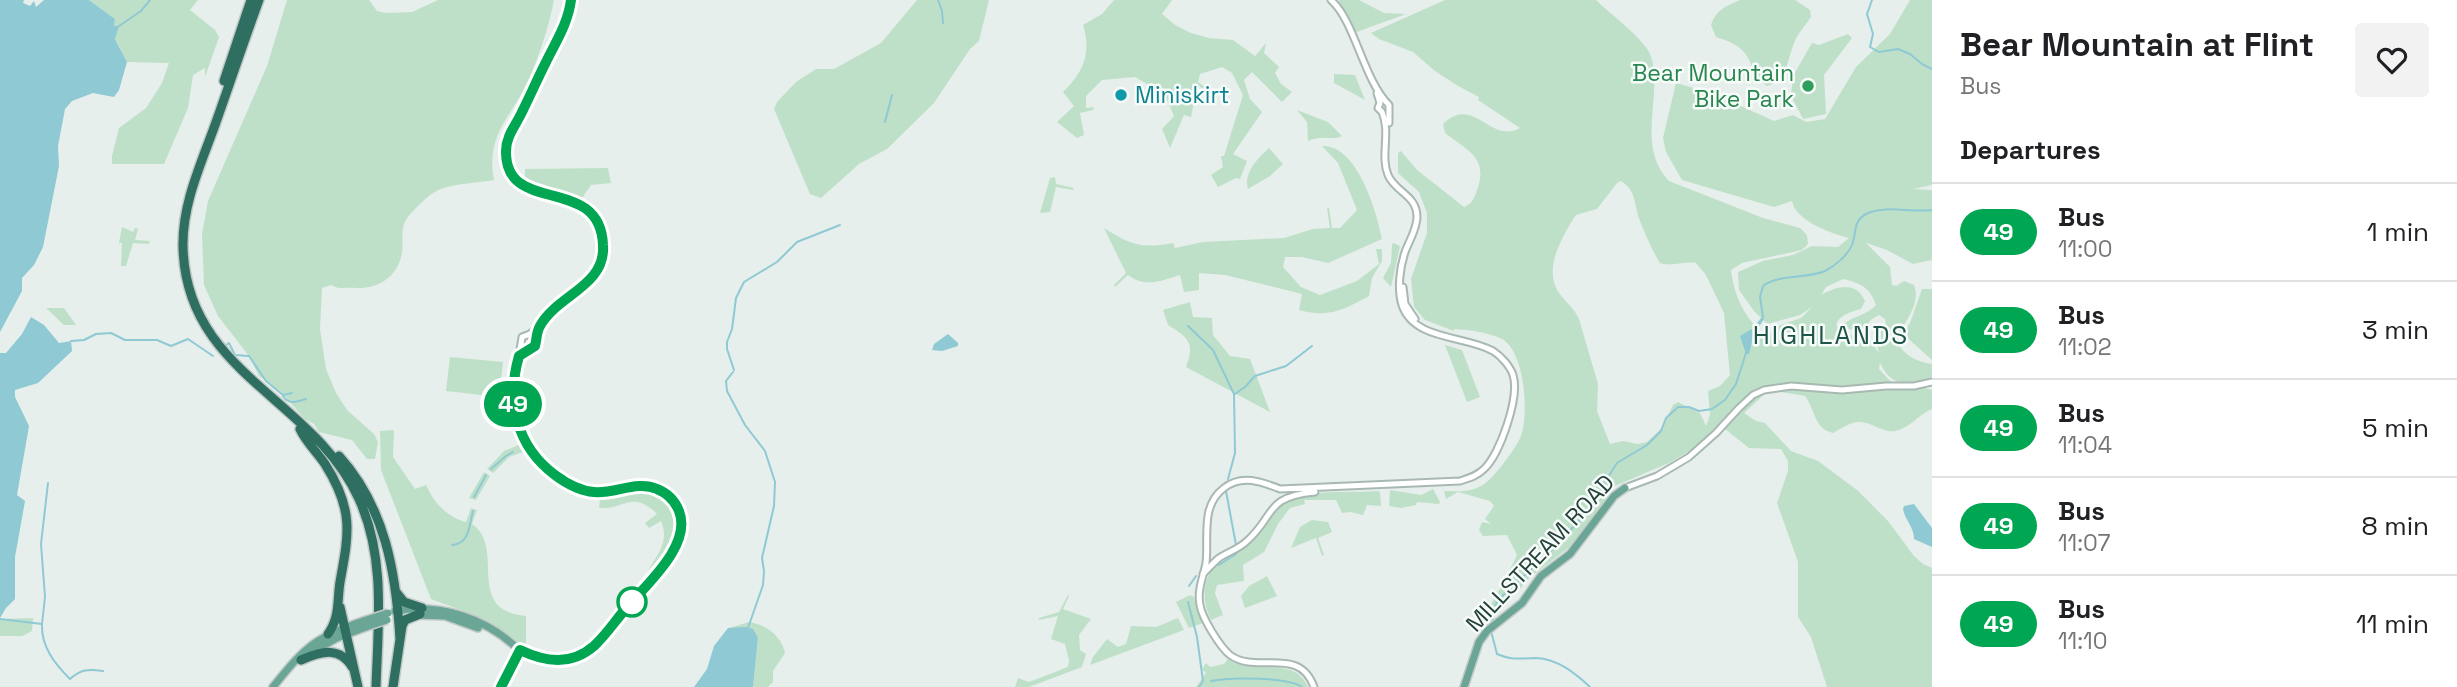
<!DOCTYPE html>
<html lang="en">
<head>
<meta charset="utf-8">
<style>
  :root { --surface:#fff; --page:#f2f2f2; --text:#202124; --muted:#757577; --line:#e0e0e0 }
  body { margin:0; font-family:"Space Grotesk",sans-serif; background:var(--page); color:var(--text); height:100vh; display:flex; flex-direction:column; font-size:26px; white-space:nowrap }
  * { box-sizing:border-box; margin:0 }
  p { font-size:23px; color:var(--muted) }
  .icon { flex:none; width:38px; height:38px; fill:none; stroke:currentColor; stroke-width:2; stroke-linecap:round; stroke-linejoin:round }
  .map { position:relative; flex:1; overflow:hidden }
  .details { display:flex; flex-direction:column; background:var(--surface); width:525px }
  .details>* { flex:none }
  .badge { padding:0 14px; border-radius:23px; font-size:24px; line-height:46px }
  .map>.badge { position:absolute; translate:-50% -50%; box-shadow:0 0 0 4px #fff }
  h2 { padding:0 28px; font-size:26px; line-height:63px }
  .round { display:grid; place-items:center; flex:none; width:74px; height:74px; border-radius:7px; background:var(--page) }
  .overview { display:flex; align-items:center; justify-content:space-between; height:119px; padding:0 28px }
  h1 { font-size:33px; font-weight:700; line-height:52px }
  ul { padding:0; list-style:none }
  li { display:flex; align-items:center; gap:21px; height:98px; padding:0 28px; border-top:2px solid var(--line) }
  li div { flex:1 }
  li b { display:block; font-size:26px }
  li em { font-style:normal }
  li .badge { min-width:77px; font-weight:700; text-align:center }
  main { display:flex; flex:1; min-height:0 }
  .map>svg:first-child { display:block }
  .green { fill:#bfe0c8; fill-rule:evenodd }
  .water { fill:#8ec9d4 }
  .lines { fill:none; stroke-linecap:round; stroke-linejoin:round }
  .stream { stroke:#8ec9d4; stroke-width:2 }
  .minor-casing { stroke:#a8b8b2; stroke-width:9 }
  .major-casing { stroke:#c2cac8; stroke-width:10 }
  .highway-casing { stroke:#c2cac8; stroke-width:12 }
  .minor { stroke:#fff; stroke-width:5 }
  .major { stroke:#6aa596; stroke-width:7 }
  .highway { stroke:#2f6f62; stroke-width:9 }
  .major-bridge-casing { stroke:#c2cac8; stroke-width:10; stroke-linecap:butt }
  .major-bridge { stroke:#6aa596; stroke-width:7 }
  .line-casing { stroke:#fff; stroke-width:16 }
  .line { stroke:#00a651; stroke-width:10 }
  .leisure-dot { fill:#2e9e5b; stroke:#f7fbf9; stroke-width:2.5 }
  .culture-dot { fill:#0f9aa8; stroke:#f7fbf9; stroke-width:2.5 }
  .stop-dot { fill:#fff; stroke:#00a651; stroke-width:3.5 }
  .labels { text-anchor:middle; stroke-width:5; stroke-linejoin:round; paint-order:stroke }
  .leisure-label { font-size:23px; fill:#27864d; stroke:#f7fbf9; text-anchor:end }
  .culture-label { font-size:23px; fill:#0d838f; stroke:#f7fbf9; text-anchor:start }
  .street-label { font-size:23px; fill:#24423a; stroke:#f7fbf9 }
  .quarter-label { font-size:26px; letter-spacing:2px; fill:#1f5548; stroke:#f7fbf9 }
</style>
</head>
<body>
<main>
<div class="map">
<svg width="1932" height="687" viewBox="0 0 1932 687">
  <rect width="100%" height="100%" fill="#e6efeb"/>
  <path class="green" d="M 89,0 L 198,0 L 190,10 L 215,30 L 219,37 L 205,77 L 205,68 L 193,75 L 188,108 L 164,164 L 112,164 L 112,156 L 119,128 L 146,108 L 162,83 L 169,63 L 127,62 L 115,38 L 118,27 L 114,27 L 115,19 Z
    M 287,0 L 369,0 L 377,11 L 386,13 L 412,12 L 438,0 L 554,0 C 549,26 540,53 530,77 C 513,117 485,132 494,180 C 478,183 457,183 441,189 C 431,192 419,205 412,212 C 396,229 406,239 401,257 C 396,278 377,289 356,288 C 347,287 339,290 331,285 L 322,288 L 320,329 L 326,369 L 336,393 L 347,410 L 374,434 L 378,442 L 375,459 L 367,459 L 352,440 L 319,432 L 314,424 L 305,419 L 280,391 L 259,376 L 249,356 L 218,316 L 204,285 L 202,234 L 208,201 L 267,66 Z
    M 917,0 L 989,0 L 979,41 L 970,49 L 934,103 L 887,149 L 859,164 L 821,198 L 810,194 L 774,109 L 777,102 L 796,82 L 816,69 L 834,69 L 881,43 Z
    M 1114,0 L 1172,0 L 1162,14 L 1175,25 L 1191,33 L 1209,38 L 1233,40 L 1255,56 L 1266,43 L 1264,53 L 1279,67 L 1275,73 L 1281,84 L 1292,92 L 1282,102 L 1252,72 L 1244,80 L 1250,99 L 1262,112 L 1233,154 L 1247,161 L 1240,179 L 1236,178 L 1218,187 L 1211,175 L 1223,167 L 1221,156 L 1224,156 L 1243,95 L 1232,73 L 1222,67 L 1200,74 L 1198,82 L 1211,91 L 1210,93 L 1197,85 L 1191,117 L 1184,115 L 1170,148 L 1162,129 L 1174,116 L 1163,91 L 1155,94 L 1147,84 L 1135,77 L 1102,80 L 1086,96 L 1086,108 L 1094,107 L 1093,110 L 1080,113 L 1084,135 L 1077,138 L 1057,122 L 1074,106 L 1063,92 C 1083,73 1092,53 1083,25 L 1102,14 Z
    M 1339,0 L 1359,0 L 1384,13 L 1406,14 L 1354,33 L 1338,3 Z
    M 1445,0 L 1596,0 C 1609,13 1643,38 1650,54 C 1665,93 1634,144 1669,181 L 1763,218 L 1800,228 L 1807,235 L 1808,244 L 1802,250 L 1742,263 L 1731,270 C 1734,296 1745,319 1766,336 L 1778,326 L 1801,318 L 1812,307 L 1800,315 L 1767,324 L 1754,311 L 1739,290 L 1738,272 L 1763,261 L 1793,255 L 1812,246 L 1838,247 L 1849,238 C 1830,233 1796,221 1792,201 L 1774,207 L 1682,180 L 1666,152 L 1663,138 L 1676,83 L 1712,93 L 1774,121 L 1793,115 L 1806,122 L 1825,119 L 1856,67 L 1890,34 L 1910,0 L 1932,0 L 1932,185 L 1913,189 L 1932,190 L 1932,260 L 1913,264 L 1887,250 L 1866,243 L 1890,267 L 1892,285 L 1896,286 L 1904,281 L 1914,285 C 1922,305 1902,323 1897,341 C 1903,355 1917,362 1932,364 L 1932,377 C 1909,386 1892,388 1880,363 L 1879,369 L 1892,383 L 1914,385 L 1932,390 L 1932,409 C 1918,415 1910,428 1895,431 C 1882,433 1871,421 1858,422 C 1849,423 1840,429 1833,433 C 1814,429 1815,409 1805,396 L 1769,390 L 1744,413 L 1756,421 L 1765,423 L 1791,451 L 1818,461 L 1857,490 L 1888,521 L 1914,556 L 1923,564 L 1932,568 L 1932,687 L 1827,687 L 1811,637 L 1798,617 L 1798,562 L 1777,503 L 1788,471 L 1788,461 L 1781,449 L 1749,448 L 1720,425 L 1694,448 L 1671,462 L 1615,486 L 1585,528 L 1568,548 L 1529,578 L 1498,614 L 1485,625 L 1480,626 C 1491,602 1506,580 1517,555 L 1507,535 L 1483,536 L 1479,530 L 1482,522 L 1491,524 L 1485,519 L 1494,506 L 1490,501 L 1458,492 L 1446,499 L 1444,491 C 1457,491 1468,493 1481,486 C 1492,481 1517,447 1521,436 C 1529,413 1525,352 1502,339 C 1487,332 1470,330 1454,329 L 1454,331 L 1425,320 L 1414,307 L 1411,279 L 1427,233 L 1427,213 L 1419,192 L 1398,173 L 1398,153 L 1401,151 L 1417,170 L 1464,207 C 1472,204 1474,199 1477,190 C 1489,158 1467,150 1445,133 L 1443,124 C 1474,94 1490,145 1520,128 L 1478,100 L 1479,97 L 1458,86 L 1435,71 L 1413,52 L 1379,39 L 1371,33 ZM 1621,181 C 1637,191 1634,206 1640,221 C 1646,236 1652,250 1660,263 C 1671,267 1684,261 1696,263 L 1706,275 L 1724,313 L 1730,375 L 1720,386 L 1708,391 L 1710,415 L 1706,426 L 1700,413 L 1678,402 L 1673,405 L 1662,428 L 1647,442 L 1638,444 L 1623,441 L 1610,444 L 1597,411 L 1598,384 L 1579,319 C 1573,305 1557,296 1554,282 C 1548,261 1564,233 1576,215 L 1597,209 L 1617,183 ZM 1843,279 C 1860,283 1870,287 1876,305 C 1867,316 1853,315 1843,325 L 1846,328 L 1864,333 C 1871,323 1864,323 1879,315 L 1885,319 L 1886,325 L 1874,333 L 1879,353 L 1866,335 C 1852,335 1843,338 1836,324 C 1841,314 1851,312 1861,309 L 1865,301 C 1856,281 1838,286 1821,295 L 1826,287 Z
    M 1740,0 L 1795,0 L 1810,10 L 1811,17 C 1807,23 1802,29 1798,35 C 1787,53 1790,80 1767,86 C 1750,74 1753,60 1742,50 C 1735,43 1725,40 1716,37 L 1711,25 C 1716,10 1726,6 1740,0 Z
    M 1848,34 L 1852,38 L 1824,75 L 1826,114 L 1803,119 L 1791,96 L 1793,76 L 1812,43 L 1819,45 Z
    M 1334,74 L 1355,75 L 1365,100 L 1334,83 Z
    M 1297,110 L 1328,122 L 1342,136 C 1333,141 1322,134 1308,141 L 1307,122 Z
    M 1322,146 C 1357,144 1377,212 1382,239 L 1328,263 L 1302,257 L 1285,257 L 1283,267 L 1301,287 L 1320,295 L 1357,281 L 1379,264 L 1376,249 L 1382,249 L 1382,261 L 1372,278 L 1369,296 C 1343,310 1329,318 1299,310 L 1302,294 L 1225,275 L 1199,273 L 1199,290 L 1184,292 L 1180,275 C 1161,281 1145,288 1128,275 L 1115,287 L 1114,285 L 1126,273 L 1104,228 C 1131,245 1141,249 1173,243 L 1175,248 L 1203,242 L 1284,238 L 1313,229 L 1330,228 L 1327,208 L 1329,208 L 1332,228 L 1340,228 L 1357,210 L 1338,163 Z
    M 1269,148 L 1283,164 L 1270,176 L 1248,189 C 1243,173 1257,159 1269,148 Z
    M 608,168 L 611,183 L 591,185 L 582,198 C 564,188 542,193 525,181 L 525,169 Z
    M 1055,177 L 1056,184 L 1074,188 L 1073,190 L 1056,187 L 1050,212 L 1040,213 L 1050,178 Z
    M 122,227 L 133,232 L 135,228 L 138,229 L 135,240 L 150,241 L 149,244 L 133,243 L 126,266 L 121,266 L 122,243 L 119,243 Z
    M 1394,243 L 1400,246 L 1391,287 L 1383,278 L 1391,263 L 1392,244 Z
    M 1922,289 L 1932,289 L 1932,360 L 1903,334 L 1910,323 Z
    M 1190,302 L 1193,317 L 1212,318 L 1213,335 L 1230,356 L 1250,359 L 1270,412 L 1186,367 C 1195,343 1189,338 1168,325 L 1163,310 Z
    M 46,308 L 64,308 L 76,325 L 64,325 Z
    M 1445,345 L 1462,350 L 1480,397 L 1467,402 Z
    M 450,357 L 503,362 L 499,397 L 446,391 Z
    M 394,430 L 393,457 L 415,489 L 426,485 C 434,503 447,517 466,522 L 471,508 L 477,510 L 472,524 C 507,548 463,610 526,616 L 526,647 L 469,613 L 431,599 L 381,470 L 380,431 Z
    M 519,445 L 523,452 L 509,457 L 493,473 L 487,469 L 504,451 Z
    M 484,472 L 490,476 L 476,500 L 469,498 Z
    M 1433,489 L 1440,502 L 1439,504 L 1417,502 L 1416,505 L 1401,508 L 1389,506 L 1390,490 L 1421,495 Z
    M 1377,491 L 1380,492 L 1381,506 L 1367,505 L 1363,515 L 1351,512 L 1342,513 L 1336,500 L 1304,500 L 1305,504 L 1290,508 L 1278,524 L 1264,552 L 1243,565 L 1244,581 L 1217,585 L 1215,593 L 1223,615 L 1211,620 C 1200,598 1202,572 1225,558 C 1234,553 1244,550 1252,542 C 1265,528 1269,509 1287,501 C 1313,489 1349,493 1377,491 Z
    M 643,492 C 666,492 685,513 675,536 C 670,549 657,560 648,571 C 657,554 670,543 661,521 L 649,528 L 645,523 L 657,514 C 632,489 624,510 599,508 L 600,500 Z
    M 1312,520 L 1328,522 L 1332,532 L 1318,538 L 1324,555 L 1322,556 L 1316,538 L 1291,548 L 1300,527 Z
    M 1267,576 L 1277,596 L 1245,608 L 1241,596 L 1249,586 Z
    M 1068,595 L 1069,596 L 1063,609 L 1091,619 L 1079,635 L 1080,650 L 1086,654 L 1082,667 L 1029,687 L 1015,687 L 1018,678 L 1029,682 L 1068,667 L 1069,660 L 1065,644 L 1051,639 L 1058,616 L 1039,620 L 1039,618 L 1059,612 Z
    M 1190,595 L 1194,597 L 1197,611 L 1203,623 L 1189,628 L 1176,602 Z
    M 33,618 L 32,631 L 22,636 L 0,636 L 0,619 Z
    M 1178,618 L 1184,630 L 1090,665 L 1093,657 L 1107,639 L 1118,647 L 1126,644 L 1131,626 L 1156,627 Z
    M 749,622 C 766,624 782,637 785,653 L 773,671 L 773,682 L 768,687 L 753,687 L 758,638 L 736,628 L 729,628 Z
    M 1228,659 C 1253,677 1294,654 1308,687 L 1196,687 L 1206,673 L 1202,669 L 1206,663 L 1210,667 L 1224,664 Z"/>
  <path class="water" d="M 0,0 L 24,0 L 23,3 L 30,6 L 34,1 L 36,7 L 44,0 L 89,0 L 115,19 L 114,26 L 119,26 L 115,39 L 127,62 L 119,90 L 114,97 L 93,93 L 72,101 L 65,109 L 58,146 L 59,166 L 43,247 L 34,265 L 22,278 L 22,291 L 0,332 Z
    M 31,317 L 44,325 L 59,343 L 71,341 L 72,351 L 38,383 L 15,390 L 15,397 L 29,426 L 17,495 L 25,501 L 15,557 L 15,599 L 6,608 L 0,618 L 0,353 L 6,353 L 22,334 Z
    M 1762,317 L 1764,319 L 1753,336 L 1749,354 L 1746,354 L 1740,336 L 1752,329 Z
    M 948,334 L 958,343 L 958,346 L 942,351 L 932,350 L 934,344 Z
    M 1914,504 L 1932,528 L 1932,547 L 1914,539 C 1914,527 1905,520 1903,509 L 1904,506 Z
    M 745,627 L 753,629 L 758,638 L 753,687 L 694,687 L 707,669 L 714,646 L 728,628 Z"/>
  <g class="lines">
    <path class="stream" d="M 938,0 L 942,11 L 943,23
      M 1872,0 L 1867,14 L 1873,34 L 1870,47 L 1879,52 L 1898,49 L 1910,54 L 1922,64 L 1932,69
      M 119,26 L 141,11 L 150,0
      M 885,122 L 892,95
      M 1763,317 L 1760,297 L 1763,286 C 1778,274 1807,279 1825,271 C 1835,266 1848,255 1852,245 C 1857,233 1852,220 1868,213 C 1887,205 1912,213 1932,210
      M 1188,326 L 1213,350 L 1234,394 L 1235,453 L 1228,479
      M 71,341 L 84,340 L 96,334 L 111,333 L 125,340 L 157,340 L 171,346 L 188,339 L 213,356
      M 226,345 L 229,343 L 235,355 L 249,356 L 266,381 L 283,395 L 292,393
      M 734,370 L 727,349 L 727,342 L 732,329 L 736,298 L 744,282 L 777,262 L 797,242 L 840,225
      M 733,372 L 726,381 L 727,391 L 745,425 L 765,451 L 775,482 L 774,506 L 762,558 L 764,571 L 763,585 L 748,628
      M 1235,394 L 1245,387 L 1255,376 L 1286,366 L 1312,346
      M 283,396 C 288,405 297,402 306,399
      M 491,469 L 506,456 L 513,452
      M 1226,491 L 1236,545
      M 474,497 L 486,475
      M 452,545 C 470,544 469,525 473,511
      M 1219,565 L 1236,554
      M 1189,586 L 1196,576
      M 1188,602 L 1197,637 L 1203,681 L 1199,687
      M 0,619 L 42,624 C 41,647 55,664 70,679 C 81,669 88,669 103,671
      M 42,624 L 45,597 L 41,544 L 48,483
      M 1491,625 L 1497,601 L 1557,545 L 1585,514 L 1617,463 L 1647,445 L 1661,431 L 1666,418 L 1678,407 L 1689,407 L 1699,411 L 1712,409 L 1725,400 L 1736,384 L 1746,353
      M 1491,631 L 1497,654 C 1514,661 1518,658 1536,658 C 1558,659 1575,673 1590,687
      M 1211,681 C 1229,677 1289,677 1302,687"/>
    <g class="minor-casing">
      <path id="minor" d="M 1331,0 C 1355,21 1363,79 1389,105 L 1389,123
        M 1377,93 L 1380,103 L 1378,108 L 1382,112
        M 1403,287 L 1405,304 L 1415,319
        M 530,334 L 591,278 L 599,266 L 603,253 L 600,227 L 588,210 L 568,198 L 538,193 L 526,188 L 511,173 L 506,159 L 509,136 L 561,33 L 571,0
        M 522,345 L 527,349 L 533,348 L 537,342 L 536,338 L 530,334 L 522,337 C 519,360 511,382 514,406 C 519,446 551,486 592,492 C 609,494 623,487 640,486 C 664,485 685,507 681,531 C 680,541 674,547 671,556
        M 1625,488 L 1657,476 L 1689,457 L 1716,433 L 1739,408 L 1753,395 L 1764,390 L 1791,386 L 1842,390 L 1886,386 L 1914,386 L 1932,382
        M 1203,574 C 1208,569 1213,563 1219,558 C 1228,552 1239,549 1247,541 C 1276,515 1264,497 1315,492
        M 501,687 L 520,651 C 545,661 565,665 589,650 L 672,555
        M 1314,687 C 1299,645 1257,675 1230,655 C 1220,647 1202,618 1200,605 C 1197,590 1203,578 1206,563 C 1209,537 1200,506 1224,488 C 1242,474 1262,482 1280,489 L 1460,481 C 1469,478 1477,476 1484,469 C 1500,454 1520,397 1513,375 C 1510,366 1501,356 1493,351 C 1465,335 1414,341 1402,305 C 1397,289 1400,267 1405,252 C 1409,241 1417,229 1417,217 C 1417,195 1395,192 1388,175 C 1380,155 1391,133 1382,112"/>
    </g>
    <g class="major-casing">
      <path id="major" d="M 395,611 C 440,603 487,618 520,651
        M 415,615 L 445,616 L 478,628
        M 307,655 L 337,638 L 366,627
        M 273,687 C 306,646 315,637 366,620
        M 1464,687 L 1479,642 L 1487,631 L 1522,603 L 1541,576 L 1570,554 L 1614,496 L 1625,488"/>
    </g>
    <g class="highway-casing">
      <path id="highway" d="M 259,0 C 244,41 230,83 215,125 C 201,164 182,204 183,247 C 186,374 313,397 359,499 C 386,558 378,625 376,687
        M 224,81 L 251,0
        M 300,429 C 306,442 317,452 325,464 C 354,510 349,533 340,582 C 337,602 340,617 328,634
        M 339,456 C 385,507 396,572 400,639
        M 396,592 L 404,602 L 422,608
        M 340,607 L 358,687
        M 301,660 C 322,651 340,646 353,668
        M 393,687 L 402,626 L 405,620 L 420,614"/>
    </g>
    <use href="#minor" class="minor"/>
    <use href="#major" class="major"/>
    <use href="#highway" class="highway"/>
    <g class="major-bridge-casing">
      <path id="major-bridge" d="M 366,620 L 388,613
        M 366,627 L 387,620"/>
    </g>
    <use href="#major-bridge" class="major-bridge"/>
  </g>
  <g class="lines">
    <g class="line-casing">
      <path id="line" d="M 501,687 L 520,650 C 545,662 571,666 594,646 C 607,634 617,618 629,605 C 649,582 692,544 679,511 C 675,501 667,493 657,489 C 637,480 615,494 594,492 C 580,491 567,484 555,475 C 516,446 506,401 519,356 L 535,346 C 537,339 536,333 540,326 C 557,295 606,286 603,245 C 600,173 505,217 506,151 C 506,136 516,125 522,112 C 530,96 537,80 545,64 C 555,43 568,24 571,0"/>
    </g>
    <use href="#line" class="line"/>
  </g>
  <circle class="leisure-dot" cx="1808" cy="86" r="7"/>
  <circle class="culture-dot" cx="1121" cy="95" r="7"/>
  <circle class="stop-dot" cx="632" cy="602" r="14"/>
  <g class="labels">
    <g class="leisure-label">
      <text x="1794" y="81">Bear Mountain<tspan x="1794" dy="26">Bike Park</tspan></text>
    </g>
    <g class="culture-label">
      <text x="1135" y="103">Miniskirt</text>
    </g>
    <g class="street-label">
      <text transform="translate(1540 553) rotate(-47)" y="8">MILLSTREAM ROAD</text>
    </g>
    <g class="quarter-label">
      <text x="1831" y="344">HIGHLANDS</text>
    </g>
  </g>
</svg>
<b class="badge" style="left:513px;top:404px;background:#00a651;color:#fff">49</b>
</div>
<section class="details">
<div class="overview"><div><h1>Bear Mountain at Flint</h1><p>Bus</p></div><a class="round"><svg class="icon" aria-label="heart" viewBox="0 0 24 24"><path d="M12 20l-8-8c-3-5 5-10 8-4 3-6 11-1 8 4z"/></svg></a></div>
<h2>Departures</h2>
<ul>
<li><span class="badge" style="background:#00a651;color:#fff">49</span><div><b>Bus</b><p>11:00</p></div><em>1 min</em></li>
<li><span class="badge" style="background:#00a651;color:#fff">49</span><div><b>Bus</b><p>11:02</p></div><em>3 min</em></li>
<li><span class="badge" style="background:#00a651;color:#fff">49</span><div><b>Bus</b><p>11:04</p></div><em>5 min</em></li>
<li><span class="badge" style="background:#00a651;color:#fff">49</span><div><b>Bus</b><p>11:07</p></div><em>8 min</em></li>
<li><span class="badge" style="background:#00a651;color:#fff">49</span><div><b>Bus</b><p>11:10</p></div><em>11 min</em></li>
</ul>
</section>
</main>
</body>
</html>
